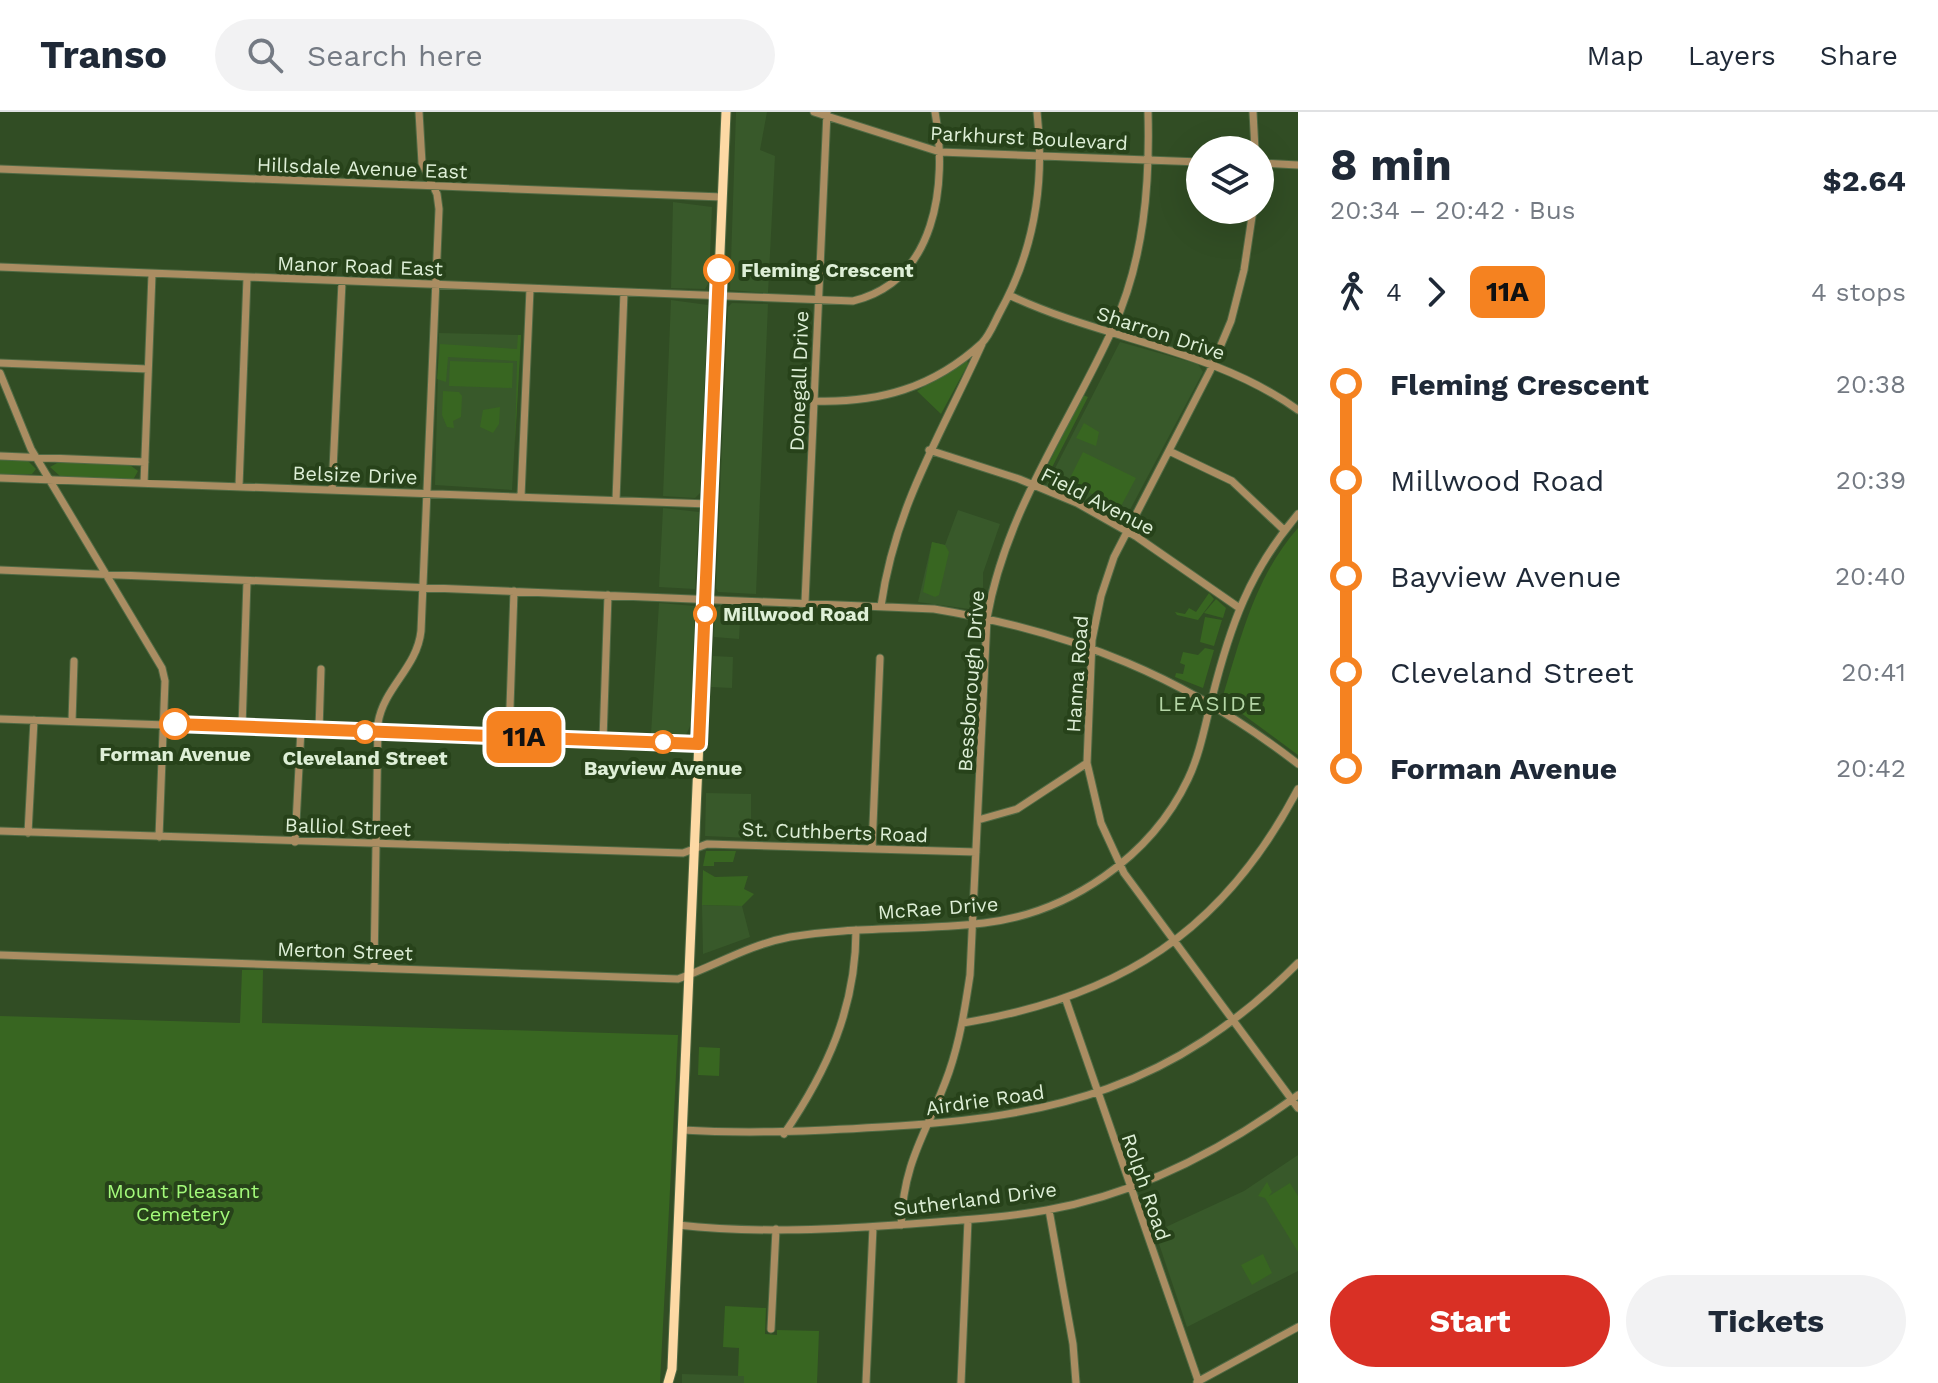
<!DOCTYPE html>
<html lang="en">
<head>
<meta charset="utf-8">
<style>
  :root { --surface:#fff; --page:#f2f2f3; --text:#1f2937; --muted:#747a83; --line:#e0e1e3; --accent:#d93025 }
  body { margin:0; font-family:"Work Sans",sans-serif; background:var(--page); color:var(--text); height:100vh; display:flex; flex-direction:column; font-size:30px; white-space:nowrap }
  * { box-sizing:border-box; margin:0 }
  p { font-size:26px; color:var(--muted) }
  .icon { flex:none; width:44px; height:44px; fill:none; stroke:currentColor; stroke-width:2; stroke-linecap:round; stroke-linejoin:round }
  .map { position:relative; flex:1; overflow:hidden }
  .side { display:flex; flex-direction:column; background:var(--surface); width:640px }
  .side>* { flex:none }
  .badge { padding:0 16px; border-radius:12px; font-size:28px; line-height:52px }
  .buttons { position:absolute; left:1186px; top:24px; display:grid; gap:16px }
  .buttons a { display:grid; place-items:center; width:88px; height:88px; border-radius:50%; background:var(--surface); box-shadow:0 8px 32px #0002; font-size:40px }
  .map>.badge { position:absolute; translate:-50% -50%; box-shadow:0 0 0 4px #fff }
  .legs { display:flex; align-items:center; gap:12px; height:88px; padding:0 32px; font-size:26px }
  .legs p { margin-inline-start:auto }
  .summary { display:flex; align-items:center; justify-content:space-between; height:136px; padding:0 32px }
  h1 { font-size:44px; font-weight:700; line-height:60px }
  .action { display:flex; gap:16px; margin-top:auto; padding:16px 32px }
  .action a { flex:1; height:92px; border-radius:48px; background:var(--accent); color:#fff; font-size:32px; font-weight:700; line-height:92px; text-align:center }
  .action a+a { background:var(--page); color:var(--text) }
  ul { padding:0 32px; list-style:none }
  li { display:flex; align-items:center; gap:28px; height:96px; font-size:30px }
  li i { display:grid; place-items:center; width:12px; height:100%; margin:0 10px; background:currentColor }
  li i::after { content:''; width:20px; height:20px; margin:-10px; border:6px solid; border-radius:50%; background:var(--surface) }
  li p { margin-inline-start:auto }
  li:first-child i { background:linear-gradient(#0000 50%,currentColor 0) }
  li:last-child i { background:linear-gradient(currentColor 50%,#0000 0) }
  header { display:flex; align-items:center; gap:48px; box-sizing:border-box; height:112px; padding:0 40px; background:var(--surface); border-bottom:2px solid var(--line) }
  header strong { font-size:38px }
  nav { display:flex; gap:44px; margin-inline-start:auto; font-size:28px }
  .search { width:560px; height:72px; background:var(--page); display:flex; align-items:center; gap:20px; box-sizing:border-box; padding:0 28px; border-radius:44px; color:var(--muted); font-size:30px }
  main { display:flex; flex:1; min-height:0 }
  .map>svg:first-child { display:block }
  .built { fill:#38592a }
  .green { fill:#386621 }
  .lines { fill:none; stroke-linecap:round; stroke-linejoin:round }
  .minor-casing { stroke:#506a44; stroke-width:9 }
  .major-casing { stroke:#506a44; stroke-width:11 }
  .minor { stroke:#aa8d62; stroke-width:7 }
  .major { stroke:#fdd9a5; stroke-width:9 }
  .line-1-casing { stroke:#fff; stroke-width:18 }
  .line-1 { stroke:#f58220; stroke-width:12 }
  .stop-1-dot { fill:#fff; stroke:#f58220; stroke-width:4 }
  .labels { text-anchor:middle; stroke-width:8; stroke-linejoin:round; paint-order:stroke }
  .street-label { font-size:20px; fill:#deefd7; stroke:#27421a }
  .stop-label { font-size:20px; font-weight:bold; fill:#deefd7; stroke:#27421a }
  .park-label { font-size:20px; fill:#a3fa7a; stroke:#27421a }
  .neighbourhood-label { font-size:22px; letter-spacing:2px; fill:#b5d6a7; stroke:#27421a }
</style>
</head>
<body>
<header>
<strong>Transo</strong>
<div class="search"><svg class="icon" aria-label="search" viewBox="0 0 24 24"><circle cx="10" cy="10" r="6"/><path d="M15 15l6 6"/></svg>Search here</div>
<nav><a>Map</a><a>Layers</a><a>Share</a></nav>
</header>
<main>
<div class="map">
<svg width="1298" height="1271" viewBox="0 0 1298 1271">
  <rect width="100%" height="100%" fill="#314d24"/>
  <path class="built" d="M 736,0 L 767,0 L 760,38 L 775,44 L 768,181 L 730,178 Z
    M 673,90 L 712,95 L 709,170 L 705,177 L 671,176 Z
    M 671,188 L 708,193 L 700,381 L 695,386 L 663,384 Z
    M 732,191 L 768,192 L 756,482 L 718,480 L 716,476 L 728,195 Z
    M 439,221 L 521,223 L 512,378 L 435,373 Z
    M 1120,230 L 1198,252 L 1203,260 L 1123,411 L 1046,374 Z
    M 663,396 L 699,400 L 695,477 L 659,475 Z
    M 958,398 L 1000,412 L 983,461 L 983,493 L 977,498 L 918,490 L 932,430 L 945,433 Z
    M 659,491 L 695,494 L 691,612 L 686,623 L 651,622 Z
    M 722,493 L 741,494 L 739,527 L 714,525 L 715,496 Z
    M 713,544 L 733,545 L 732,576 L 711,575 Z
    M 706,681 L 751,682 L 751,726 L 705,724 Z
    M 702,793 L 742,794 L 750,825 L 703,842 Z
    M 1298,1043 L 1298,1159 L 1187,1215 L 1155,1120 L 1244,1079 Z
    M 682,1262 L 744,1264 L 744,1271 L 682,1271 Z"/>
  <path class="green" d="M 518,223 L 521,223 L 515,332 L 517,249 L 448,245 L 446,270 L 437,267 L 440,232 L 517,237 Z
    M 967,247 L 968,252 L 941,302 L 917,279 Z
    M 450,249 L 513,251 L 512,276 L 449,274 Z
    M 443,279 L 459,280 L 462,284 L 461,305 L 453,309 L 454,316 L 447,315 L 442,303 Z
    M 1083,283 L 1088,285 L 1045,369 L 1041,367 Z
    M 500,295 L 499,312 L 493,321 L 480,315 L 483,298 Z
    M 1084,311 L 1099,320 L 1096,334 L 1076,326 Z
    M 1083,340 L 1136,366 L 1120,396 L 1068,370 Z
    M 0,347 L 28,349 L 36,357 L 32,362 L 0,363 Z
    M 59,350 L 130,353 L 138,359 L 133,368 L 61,365 L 50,355 Z
    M 1298,416 L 1298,643 L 1222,587 C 1241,526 1254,466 1298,416 Z
    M 932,430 L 945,433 L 949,440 L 939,483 L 935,485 L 923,480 Z
    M 1209,481 L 1214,487 L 1198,508 L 1177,503 L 1175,500 L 1185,502 L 1189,496 L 1196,500 Z
    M 1216,487 L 1226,496 L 1223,506 L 1204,501 Z
    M 1205,505 L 1222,508 L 1214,534 L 1200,530 Z
    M 1205,536 L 1214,538 L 1203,576 L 1175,565 L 1176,561 L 1183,562 L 1185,553 L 1180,551 L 1183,540 L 1198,543 Z
    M 706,739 L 736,739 L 733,750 L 714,750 L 714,754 L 703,754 Z
    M 703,758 L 715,765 L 748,764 L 744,777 L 754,782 L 742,794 L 702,793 Z
    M 242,858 L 263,858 L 262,911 L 678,923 L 660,1271 L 0,1271 L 0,904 L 240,911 Z
    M 699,935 L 720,936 L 719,964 L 698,963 Z
    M 1267,1070 L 1272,1080 L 1269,1084 L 1290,1071 L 1298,1084 L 1298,1140 L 1265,1086 L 1258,1084 Z
    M 1263,1142 L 1272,1161 L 1252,1173 L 1241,1153 Z
    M 725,1194 L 766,1196 L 765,1222 L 777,1223 L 777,1218 L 819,1219 L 817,1271 L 744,1271 L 744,1264 L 738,1264 L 739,1236 L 723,1235 Z"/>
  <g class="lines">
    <g class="minor-casing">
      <path id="minor" d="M 814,0 L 940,40 L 1200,50
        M 1253,0 L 1255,38
        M 1260,51 L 1298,53
        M 0,57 L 722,85
        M 1253,98 L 1244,158 L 1231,209 L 1210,259 L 1114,445 L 1101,484 L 1092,528 L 1087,651 L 1101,711 L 1124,761 L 1298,996
        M 0,155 L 853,189 C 936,169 948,72 935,0
        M 1009,183 C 1103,228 1212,236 1298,298
        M 0,251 L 148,257
        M 0,261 L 31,337 L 162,556 L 165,569 L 159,725
        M 814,289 C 879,291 933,276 982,231 C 990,223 995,209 1000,200 C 1035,137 1045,70 1037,0
        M 929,338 L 1019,367 L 1077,391 L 1137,425 L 1238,495
        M 1169,339 L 1232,369 L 1284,418
        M 0,344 L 145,350
        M 0,366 L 709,392
        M 144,371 L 152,162
        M 239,374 L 247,166
        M 332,378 L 342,170
        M 521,384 L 530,177
        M 616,388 L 624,180
        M 0,458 L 934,497 C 1074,520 1186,565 1298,652
        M 805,490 L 827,0
        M 881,494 C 895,394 942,321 982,232
        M 0,607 L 699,632
        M 72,609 L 74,549
        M 242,615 L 247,469
        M 319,618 L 321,557
        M 509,624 L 514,479
        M 603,628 L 608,483
        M 978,708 L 1017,697 L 1087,651
        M 0,719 L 683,741 L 707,732 L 976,740
        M 28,721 L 34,608
        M 295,730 L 301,617
        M 872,737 L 880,546
        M 0,843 L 678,867 C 717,853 748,833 790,825 C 854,814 919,819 984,811 C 1069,801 1151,745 1188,667 C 1200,642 1205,613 1212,586 C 1230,514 1249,460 1298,402
        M 374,856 L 378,611 C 384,575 417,556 421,519 L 439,97 L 437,82 L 422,51 L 419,0
        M 1066,888 L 1199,1271
        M 963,911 C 1120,885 1223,820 1298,677
        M 682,1018 C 750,1022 815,1019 882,1015 C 1055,1005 1172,977 1298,851
        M 784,1022 C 827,959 856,896 856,818
        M 1049,1098 L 1073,1232 L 1076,1271
        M 678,1113 C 750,1121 824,1118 896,1113 C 946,1109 997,1107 1047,1098 C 1138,1082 1224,1037 1298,983
        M 901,1113 C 904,1045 928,1020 949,960 C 960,928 965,896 970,863 L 987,506 C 1006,398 1069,313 1113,216 C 1144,148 1150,73 1148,0
        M 771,1217 L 776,1117
        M 1197,1270 L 1298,1215
        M 866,1271 L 873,1115
        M 961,1271 L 968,1108"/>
    </g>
    <g class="major-casing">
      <path id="major" d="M 668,1271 L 672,1257 L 726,0"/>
    </g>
    <use href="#minor" class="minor"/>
    <use href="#major" class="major"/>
  </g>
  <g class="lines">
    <g class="line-1-casing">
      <path id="line-1" d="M 175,612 L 699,632 L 719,158"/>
    </g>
    <use href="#line-1" class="line-1"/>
  </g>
  <g class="stop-1-dot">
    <circle cx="719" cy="158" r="14"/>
    <circle cx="705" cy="502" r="10"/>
    <circle cx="175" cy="612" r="14"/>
    <circle cx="365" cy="620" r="10"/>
    <circle cx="663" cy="630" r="10"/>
  </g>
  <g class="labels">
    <g class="street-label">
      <text transform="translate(1029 26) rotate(3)" y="7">Parkhurst Boulevard</text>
      <text transform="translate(362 56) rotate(2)" y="7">Hillsdale Avenue East</text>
      <text transform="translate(360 154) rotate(2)" y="7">Manor Road East</text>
      <text transform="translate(1161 221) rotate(18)" y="7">Sharron Drive</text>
      <text transform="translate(799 269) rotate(-88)" y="7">Donegall Drive</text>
      <text transform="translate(355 363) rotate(2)" y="7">Belsize Drive</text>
      <text transform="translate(1098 389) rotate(27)" y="7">Field Avenue</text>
      <text transform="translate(1077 562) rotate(-86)" y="7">Hanna Road</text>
      <text transform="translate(971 569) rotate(-86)" y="7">Bessborough Drive</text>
      <text transform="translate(348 715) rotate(2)" y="7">Balliol Street</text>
      <text transform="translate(835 720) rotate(2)" y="7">St. Cuthberts Road</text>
      <text transform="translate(938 796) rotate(-4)" y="7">McRae Drive</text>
      <text transform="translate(345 839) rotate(2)" y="7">Merton Street</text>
      <text transform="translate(985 988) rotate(-8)" y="7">Airdrie Road</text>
      <text transform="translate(1146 1075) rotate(71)" y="7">Rolph Road</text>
      <text transform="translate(975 1087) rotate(-7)" y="7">Sutherland Drive</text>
    </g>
    <g class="stop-label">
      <text x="741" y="165" text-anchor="start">Fleming Crescent</text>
      <text x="723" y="509" text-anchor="start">Millwood Road</text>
      <text x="175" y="649">Forman Avenue</text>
      <text x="365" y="653">Cleveland Street</text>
      <text x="663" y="663">Bayview Avenue</text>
    </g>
    <g class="park-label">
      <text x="183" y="1086">Mount Pleasant<tspan x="183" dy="23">Cemetery</tspan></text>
    </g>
    <g class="neighbourhood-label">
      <text x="1211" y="599">LEASIDE</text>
    </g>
  </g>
</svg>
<div class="buttons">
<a><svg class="icon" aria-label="layers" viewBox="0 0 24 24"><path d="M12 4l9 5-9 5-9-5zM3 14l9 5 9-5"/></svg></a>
</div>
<b class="badge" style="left:524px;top:625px;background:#f58220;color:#111">11A</b>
</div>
<section class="side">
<div class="summary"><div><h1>8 min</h1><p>20:34 – 20:42 · Bus</p></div><b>$2.64</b></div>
<div class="legs"><svg class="icon" aria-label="walk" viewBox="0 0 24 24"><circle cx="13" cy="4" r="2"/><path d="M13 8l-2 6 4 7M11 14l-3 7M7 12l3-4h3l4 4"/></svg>4<svg class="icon" aria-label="forward" viewBox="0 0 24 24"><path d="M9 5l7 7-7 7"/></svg><b class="badge" style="background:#f58220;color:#111">11A</b><p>4 stops</p></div>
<ul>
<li><i style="color:#f58220"></i><b>Fleming Crescent</b><p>20:38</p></li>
<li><i style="color:#f58220"></i><span>Millwood Road</span><p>20:39</p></li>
<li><i style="color:#f58220"></i><span>Bayview Avenue</span><p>20:40</p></li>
<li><i style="color:#f58220"></i><span>Cleveland Street</span><p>20:41</p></li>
<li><i style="color:#f58220"></i><b>Forman Avenue</b><p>20:42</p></li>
</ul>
<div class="action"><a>Start</a><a>Tickets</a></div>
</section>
</main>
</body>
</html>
